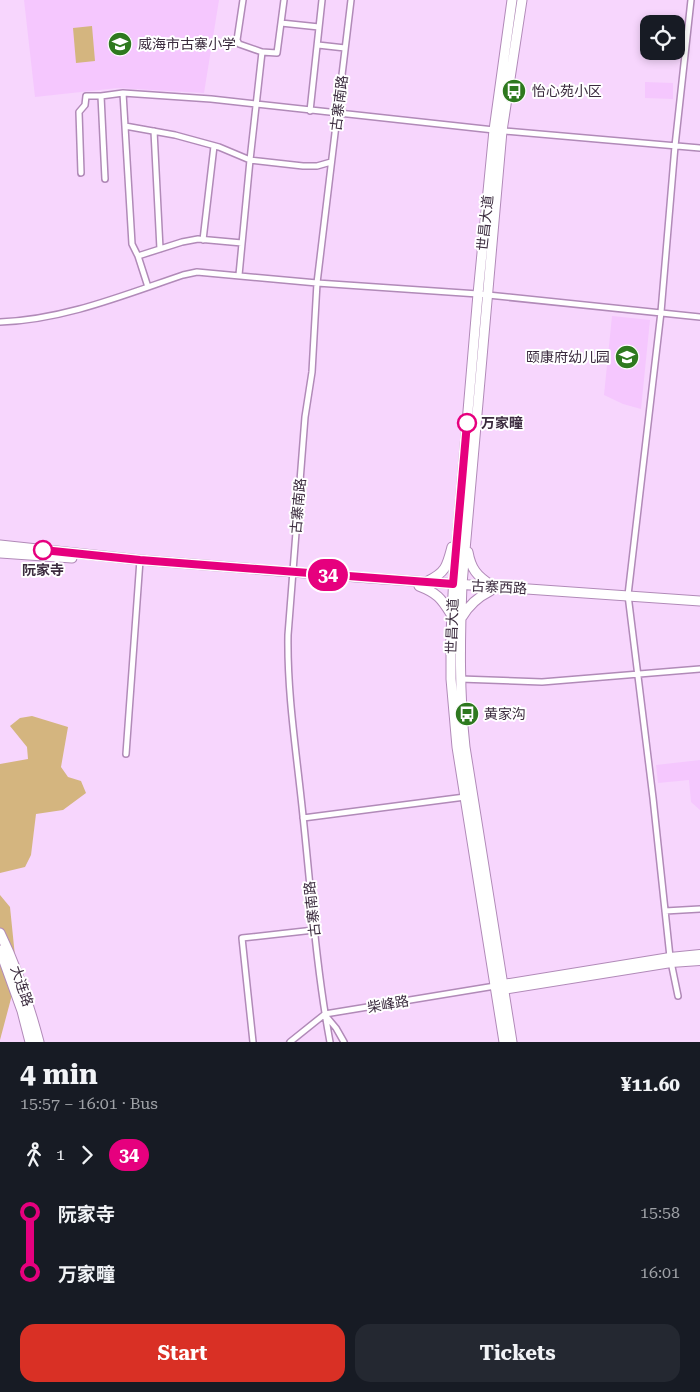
<!DOCTYPE html>
<html lang="en">
<head>
<meta charset="utf-8">
<style>
  :root { --surface:#171b24; --page:#242831; --text:#f1f3f6; --muted:#9ea1a6; --accent:#d93025 }
  body { margin:0; font-family:"Roboto Serif","Noto Sans SC",serif; background:var(--page); color:var(--text); height:100vh; display:flex; flex-direction:column; font-size:19px; white-space:nowrap }
  * { box-sizing:border-box; margin:0 }
  p { font-size:16px; color:var(--muted) }
  .icon { flex:none; width:28px; height:28px; fill:none; stroke:currentColor; stroke-width:2; stroke-linecap:round; stroke-linejoin:round }
  .map { position:relative; height:1042px; overflow:hidden }
  .sheet { display:flex; flex-direction:column; background:var(--surface); flex:1 }
  .sheet>* { flex:none }
  .badge { padding:0 10px; border-radius:16px; font-size:18px; line-height:32px }
  .tools { position:absolute; left:640px; top:15px; display:grid; gap:10px }
  .tools a { display:grid; place-items:center; width:45px; height:45px; border-radius:10px; background:var(--surface); box-shadow:0 2px 8px #0003; font-size:25px }
  .map>.badge { position:absolute; translate:-50% -50%; box-shadow:0 0 0 2px #fff }
  .legs { display:flex; align-items:center; gap:8px; height:55px; padding:0 20px; font-size:16px }
  .legs p { margin-inline-start:auto }
  .head { display:flex; align-items:center; justify-content:space-between; height:85px; padding:0 20px }
  h1 { font-size:28px; font-weight:700; line-height:38px }
  .cta { display:flex; gap:10px; margin-top:auto; padding:10px 20px }
  .cta a { flex:1; height:58px; border-radius:15px; background:var(--accent); color:#fff; font-size:20px; font-weight:700; line-height:58px; text-align:center }
  .cta a+a { background:var(--page); color:var(--text) }
  ul { padding:0 20px; list-style:none }
  li { display:flex; align-items:center; gap:18px; height:60px; font-size:19px }
  li i { display:grid; place-items:center; width:8px; height:100%; margin:0 6px; background:currentColor }
  li i::after { content:''; width:12px; height:12px; margin:-6px; border:4px solid; border-radius:50%; background:var(--surface) }
  li p { margin-inline-start:auto }
  li:first-child i { background:linear-gradient(#0000 50%,currentColor 0) }
  li:last-child i { background:linear-gradient(currentColor 50%,#0000 0) }
  .map>svg:first-child { display:block }
  .built { fill:#f5c7fe }
  .green { fill:#d4b57f }
  .lines { fill:none; stroke-linecap:round; stroke-linejoin:round }
  .street-casing { stroke:#b18ab8; stroke-width:8 }
  .secondary-casing { stroke:#b18ab8; stroke-width:10 }
  .primary-casing { stroke:#b18ab8; stroke-width:11 }
  .street { stroke:#fff; stroke-width:5 }
  .secondary { stroke:#fff; stroke-width:8 }
  .primary { stroke:#fff; stroke-width:9 }
  .line-1-casing { stroke:#fff; stroke-width:11 }
  .line-1 { stroke:#e6007e; stroke-width:8 }
  .stop-1-dot { fill:#fff; stroke:#e6007e; stroke-width:2.5 }
  .labels { text-anchor:middle; stroke-width:4; stroke-linejoin:round; paint-order:stroke }
  .poi-label { font-size:14px; fill:#3b2b3e; stroke:#fff; text-anchor:start }
  .street-label { font-size:14px; fill:#3b2b3e; stroke:#fff }
  .stop-label { font-size:14px; font-weight:bold; fill:#3b2b3e; stroke:#fff; text-anchor:start }
</style>
</head>
<body>
<div class="map">
<svg width="700" height="1042" viewBox="0 0 700 1042">
  <rect width="100%" height="100%" fill="#f7d6fd"/>
  <path class="built" d="M 24,0 L 219,0 L 204,93 L 118,88 L 35,97 Z
    M 645,82 L 673,83 L 673,99 L 645,98 Z
    M 612,316 L 650,320 L 641,409 L 623,404 L 604,395 Z
    M 700,760 L 700,810 L 691,802 L 689,780 L 658,783 L 656,765 Z"/>
  <path class="green" d="M 92,26 L 95,61 L 76,63 L 73,28 Z
    M 32,716 L 68,727 L 61,767 L 68,777 L 81,781 L 86,793 L 63,810 L 36,814 L 31,855 L 25,867 L 0,873 L 0,764 L 28,759 L 27,747 L 10,726 L 20,718 Z
    M 0,895 L 10,907 L 17,976 L 0,1040 Z"/>
  <g class="lines">
    <g class="street-casing">
      <path id="street" d="M 243,0 L 237,40 L 239,44 L 262,52
        M 281,23 L 319,27
        M 318,45 L 345,48
        M 123,93 L 132,244 L 138,256 L 148,287
        M 101,96 L 105,179
        M 310,111 L 322,0
        M 125,126 L 175,135 L 219,147 L 250,160 L 303,166 L 317,166 L 331,162
        M 154,131 L 160,249
        M 81,173 L 79,112 L 85,105 L 86,96 L 101,96 L 123,93 L 211,99 L 494,130 L 700,148
        M 203,240 L 214,146
        M 138,256 L 182,242 L 198,239 L 242,243
        M 239,275 L 250,160 L 262,52 L 277,53 L 284,0
        M 0,322 C 63,320 124,295 183,275 L 197,272 L 317,283 L 478,294 L 700,317
        M 460,679 L 542,682 L 700,669
        M 126,754 L 140,560
        M 303,818 L 465,797
        M 665,911 L 700,909
        M 678,996 L 670,957 L 653,798 L 628,595 L 661,312 L 675,146 L 691,0
        M 325,1015 L 336,1028 L 344,1042
        M 253,1042 L 242,938 L 314,930
        M 290,1042 L 325,1014 L 495,986
        M 330,1042 C 316,967 311,891 303,816 C 297,756 287,695 288,635 L 305,417 L 312,372 L 317,283 L 351,0"/>
    </g>
    <g class="secondary-casing">
      <path id="secondary" d="M 497,985 L 670,957 L 700,954
        M 499,988 L 503,990 L 671,963 L 700,961"/>
    </g>
    <g class="primary-casing">
      <path id="primary" d="M 0,545 L 140,560 L 370,578 L 700,601
        M 468,552 C 471,569 477,576 491,585
        M 0,553 L 72,558
        M 428,581 C 446,572 447,566 452,547
        M 419,586 C 437,593 441,598 451,614
        M 462,617 C 469,605 478,597 490,591
        M 0,933 C 17,968 29,1004 39,1042
        M 0,950 L 22,1011 L 30,1042
        M 504,1042 L 457,747 L 451,679 L 451,634 L 454,575 L 478,294 L 494,130 L 512,0
        M 512,1042 L 465,747 C 459,692 460,639 462,584 L 502,131 L 522,0"/>
    </g>
    <use href="#street" class="street"/>
    <use href="#secondary" class="secondary"/>
    <use href="#primary" class="primary"/>
  </g>
  <g class="lines">
    <g class="line-1-casing">
      <path id="line-1" d="M 43,550 L 140,560 L 453,584 L 467,423"/>
    </g>
    <use href="#line-1" class="line-1"/>
  </g>
  <defs>
    <g id="school-disc" transform="scale(1.25)"><circle r="9.5" fill="#2e791f" stroke="#fff"/><path d="M0-5L7-2L0 1L-7-2ZM-4 1L0 2.5L4 1V4Q0 6-4 4Z" fill="#fff"/></g>
    <g id="bus-disc" transform="scale(1.25)"><circle r="9.5" fill="#2e791f" stroke="#fff"/><path d="M-5-6H5V4H4V6H2V4H-2V6H-4V4H-5ZM-3.5-4V0h7V-4ZM-3.5 1.2v1.5H-2V1.2ZM2 1.2v1.5H3.5V1.2Z" fill="#fff"/></g>
  </defs>
  <g fill-rule="evenodd">
    <use href="#school-disc" x="120" y="44"/>
    <use href="#bus-disc" x="514" y="91"/>
    <use href="#school-disc" x="627" y="357"/>
    <use href="#bus-disc" x="467" y="714"/>
  </g>
  <g class="stop-1-dot">
    <circle cx="467" cy="423" r="9"/>
    <circle cx="43" cy="550" r="9"/>
  </g>
  <g class="labels">
    <g class="poi-label">
      <text x="138" y="49">威海市古寨小学</text>
      <text x="532" y="96">怡心苑小区</text>
      <text x="610" y="362" text-anchor="end">颐康府幼儿园</text>
      <text x="484" y="719">黄家沟</text>
    </g>
    <g class="street-label">
      <text transform="translate(339 103) rotate(-83)" y="5">古寨南路</text>
      <text transform="translate(485 223) rotate(-84)" y="5">世昌大道</text>
      <text transform="translate(298 506) rotate(-85)" y="5">古寨南路</text>
      <text transform="translate(499 587) rotate(3)" y="5">古寨西路</text>
      <text transform="translate(452 626) rotate(-88)" y="5">世昌大道</text>
      <text transform="translate(312 909) rotate(-96)" y="5">古寨南路</text>
      <text transform="translate(22 986) rotate(71)" y="5">大连路</text>
      <text transform="translate(388 1004) rotate(-10)" y="5">柴峰路</text>
    </g>
    <g class="stop-label">
      <text x="481" y="428">万家疃</text>
      <text x="43" y="575" text-anchor="middle">阮家寺</text>
    </g>
  </g>
</svg>
<div class="tools">
<a><svg class="icon" aria-label="locate" viewBox="0 0 24 24"><circle cx="12" cy="12" r="6"/><path d="M12 2v4M12 18v4M2 12h4M18 12h4"/></svg></a>
</div>
<b class="badge" style="left:328px;top:575px;background:#e6007e;color:#fff">34</b>
</div>
<section class="sheet">
<div class="head"><div><h1>4 min</h1><p>15:57 – 16:01 · Bus</p></div><b>¥11.60</b></div>
<div class="legs"><svg class="icon" aria-label="walk" viewBox="0 0 24 24"><circle cx="13" cy="4" r="2"/><path d="M13 8l-2 6 4 7M11 14l-3 7M7 12l3-4h3l4 4"/></svg>1<svg class="icon" aria-label="forward" viewBox="0 0 24 24"><path d="M9 5l7 7-7 7"/></svg><b class="badge" style="background:#e6007e;color:#fff">34</b></div>
<ul>
<li><i style="color:#e6007e"></i><b>阮家寺</b><p>15:58</p></li>
<li><i style="color:#e6007e"></i><b>万家疃</b><p>16:01</p></li>
</ul>
<div class="cta"><a>Start</a><a>Tickets</a></div>
</section>
</body>
</html>
